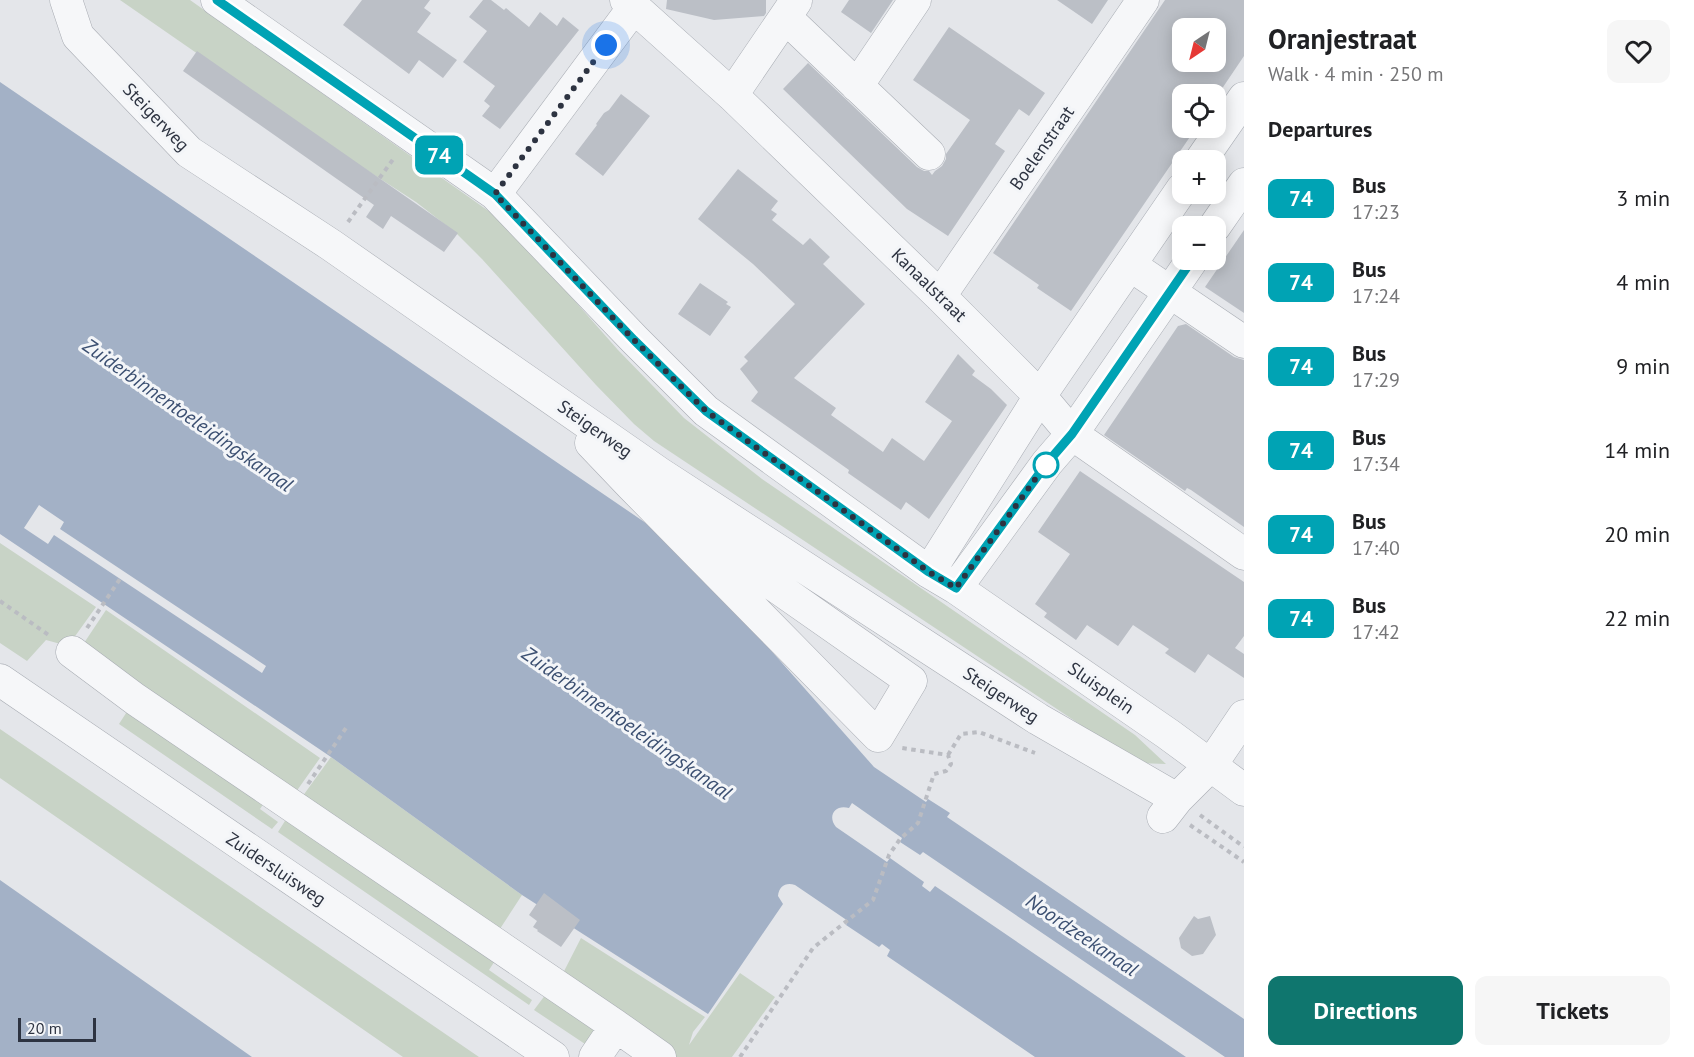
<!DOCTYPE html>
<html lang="en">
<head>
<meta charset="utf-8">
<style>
  :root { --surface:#fff; --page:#f6f6f6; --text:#202124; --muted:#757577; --accent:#0f766e }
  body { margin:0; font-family:"PT Sans",sans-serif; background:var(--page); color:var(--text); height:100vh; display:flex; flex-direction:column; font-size:22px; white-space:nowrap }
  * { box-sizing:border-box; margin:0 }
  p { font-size:20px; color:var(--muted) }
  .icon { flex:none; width:33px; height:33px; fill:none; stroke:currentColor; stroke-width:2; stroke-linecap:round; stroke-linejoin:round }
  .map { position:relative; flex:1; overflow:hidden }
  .side { display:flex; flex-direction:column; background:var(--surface); width:450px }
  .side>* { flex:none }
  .badge { padding:0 12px; border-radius:9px; font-size:21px; line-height:39px }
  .needle { width:39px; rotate:215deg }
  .controls { position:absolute; left:1172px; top:18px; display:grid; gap:12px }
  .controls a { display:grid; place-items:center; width:54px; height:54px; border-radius:12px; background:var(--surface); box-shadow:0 3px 15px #0003; font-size:30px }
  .scale { position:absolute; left:18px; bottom:15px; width:78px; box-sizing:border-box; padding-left:6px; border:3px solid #2d3341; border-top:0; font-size:16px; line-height:21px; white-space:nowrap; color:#2d3341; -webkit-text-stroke:4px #f3f5f8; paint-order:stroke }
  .you { position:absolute; width:30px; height:30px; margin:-15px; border:4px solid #fff; border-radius:50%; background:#1a73e8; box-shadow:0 0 0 9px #1a73e833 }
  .map>.badge { position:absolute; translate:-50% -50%; box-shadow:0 0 0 3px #fff }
  h2 { padding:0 24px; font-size:22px; line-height:54px }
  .round { display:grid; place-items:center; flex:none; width:63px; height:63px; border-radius:12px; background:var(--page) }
  .overview { display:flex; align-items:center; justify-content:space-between; height:102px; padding:0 24px }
  h1 { font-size:28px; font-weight:600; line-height:45px }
  .cta { display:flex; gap:12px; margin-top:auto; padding:12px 24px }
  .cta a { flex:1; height:69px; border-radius:12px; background:var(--accent); color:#fff; font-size:24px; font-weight:600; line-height:69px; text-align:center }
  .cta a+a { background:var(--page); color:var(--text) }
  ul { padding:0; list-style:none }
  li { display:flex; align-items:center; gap:18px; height:84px; padding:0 24px }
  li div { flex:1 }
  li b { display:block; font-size:22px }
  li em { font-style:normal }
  li .badge { min-width:66px; font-weight:700; text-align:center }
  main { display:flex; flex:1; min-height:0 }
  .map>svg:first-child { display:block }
  .green { fill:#c8d3c6 }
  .water { fill:#a3b1c6 }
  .pier { fill:#e4e6ea }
  .building { fill:#bbbfc6; fill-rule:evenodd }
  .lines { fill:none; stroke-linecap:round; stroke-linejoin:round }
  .minor-casing { stroke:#a9adb4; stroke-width:33 }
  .path { stroke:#babcc2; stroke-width:4; stroke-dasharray:4.5 4.5; stroke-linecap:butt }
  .minor { stroke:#f6f7f9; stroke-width:32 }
  .line-casing { stroke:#fff; stroke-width:14 }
  .line { stroke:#00a3b4; stroke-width:9 }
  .walk { stroke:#2d3341; stroke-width:6; stroke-dasharray:0 10.8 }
  .stop-dot { fill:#fff; stroke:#00a3b4; stroke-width:3 }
  .labels { text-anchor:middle; stroke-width:6; stroke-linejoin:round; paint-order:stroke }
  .street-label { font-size:18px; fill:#2d3341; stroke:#f3f5f8 }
  .water-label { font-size:20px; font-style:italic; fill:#3b4f71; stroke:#f3f5f8 }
</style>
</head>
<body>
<main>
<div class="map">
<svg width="1244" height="1057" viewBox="0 0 1244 1057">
  <rect width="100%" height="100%" fill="#e4e6ea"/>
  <path class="green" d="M 120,0 L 190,0 L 507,224 L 618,350 L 684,418 L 762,479 L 1135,735 L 1166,764 L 1138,763 L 654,441 L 634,424 L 596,385 L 482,259 L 456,233 L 416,202 L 345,156 Z
    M 0,543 L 96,607 L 68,646 L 46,640 L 27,661 L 0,643 Z
    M 106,610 L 320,758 L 291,799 L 78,652 Z
    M 130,707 L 266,800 L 260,809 L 278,822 L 272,829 L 119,724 Z
    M 0,729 L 479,1057 L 403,1057 L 0,778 Z
    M 331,757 L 522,895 L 494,938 L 297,804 Z
    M 290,813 L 498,956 L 489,970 L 532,1000 L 529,1005 L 278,832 Z
    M 581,938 L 705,1017 L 693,1032 L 689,1045 L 740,973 L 775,997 L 732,1057 L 672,1057 L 559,981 Z
    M 549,990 L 601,1026 L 588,1046 L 534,1010 Z"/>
  <path class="water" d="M 0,82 L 678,545 L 874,767 L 926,802 L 928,799 L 950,813 L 947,817 L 1244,1019 L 1244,1057 L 1225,1057 L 923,852 L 920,855 L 900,842 L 902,838 L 852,803 L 849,808 C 835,804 827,816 836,827 L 887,862 L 890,858 L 924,882 L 922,886 L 930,892 L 935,886 L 1186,1057 L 1035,1057 L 887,956 L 890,950 L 882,944 L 879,947 L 846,925 L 848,921 L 795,885 C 786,882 779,886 778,896 L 783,904 L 708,1014 L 522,895 L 331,757 L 0,534 Z
    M 0,880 L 252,1057 L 0,1057 Z"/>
  <path class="pier" d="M 39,505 L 64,522 L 60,529 L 266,666 L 262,673 L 54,535 L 48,544 L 24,528 Z"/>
  <path class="building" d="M 362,0 L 430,0 L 424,8 L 431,13 L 417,32 L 457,60 L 443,78 L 419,60 L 409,74 L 343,25 Z
    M 483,0 L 491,0 L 504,10 L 506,8 L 529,27 L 540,12 L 557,26 L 563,17 L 579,30 L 500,129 L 482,116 L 490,106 L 484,101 L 495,86 L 463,62 L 487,31 L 469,17 Z
    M 667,0 L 766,0 L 766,13 L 764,16 L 714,20 L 666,9 Z
    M 849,0 L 893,0 L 871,33 L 841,12 Z
    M 1057,0 L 1108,0 L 1092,24 Z
    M 1165,0 L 1244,0 L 1244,56 L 1215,99 L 1215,94 L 1182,94 L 1182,128 L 1196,128 L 1071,311 L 1037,288 L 1039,285 L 993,253 ZM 1182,28 L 1215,28 L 1215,62 L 1182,62 Z
    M 949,27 L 1045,93 L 1029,116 L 1019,109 L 995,144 L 1005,151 L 948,236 L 907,209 L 783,89 L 808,63 L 917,167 L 924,171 L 929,171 L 932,175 L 935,171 L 942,166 L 946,159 L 946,154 L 970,120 L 913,80 Z
    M 197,51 L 458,233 L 444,252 L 391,216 L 383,229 L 366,217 L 374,205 L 183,71 Z
    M 621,94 L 650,116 L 603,176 L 575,154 L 597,125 L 596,124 L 604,113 L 609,110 Z
    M 738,169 L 778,201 L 771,210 L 777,214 L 772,220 L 803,245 L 810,238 L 830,257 L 823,264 L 865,304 L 794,378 L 836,408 L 831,415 L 883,452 L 892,438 L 924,461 L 952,421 L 925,402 L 958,354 L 975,371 L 972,375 L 991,389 L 1007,405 L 929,519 L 906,502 L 901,510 L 848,473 L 849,470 L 751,401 L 758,392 L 740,369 L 748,361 L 744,357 L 795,304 L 753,264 L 698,219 Z
    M 1244,230 L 1244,313 L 1205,287 Z
    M 700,283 L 728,302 L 726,304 L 731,307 L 710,336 L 678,314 Z
    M 1186,324 L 1234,357 L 1244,360 L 1244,527 L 1191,490 L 1187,488 L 1185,491 L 1104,435 L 1178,326 Z
    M 1080,471 L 1244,582 L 1244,636 L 1235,648 L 1244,654 L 1244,678 L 1208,654 L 1195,673 L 1165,653 L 1169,649 L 1133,625 L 1118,646 L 1087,625 L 1076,640 L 1044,617 L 1047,613 L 1035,604 L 1070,554 L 1038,532 Z
    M 544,893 L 580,920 L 561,947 L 537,931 L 538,930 L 533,927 L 537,921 L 529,915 Z
    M 1194,916 L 1198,919 L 1210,916 L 1216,935 L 1203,954 L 1192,956 L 1181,948 L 1179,938 Z"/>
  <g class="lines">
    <g class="minor-casing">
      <path id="minor" d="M 66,0 L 78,36 L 189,152 L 331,245 L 659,473 L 1038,719 L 1177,799
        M 217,0 L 495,194 L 635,340 L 706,411 L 929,572 L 956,588 L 1168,734 L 1244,790
        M 626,0 L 732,95 L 940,296 L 1040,396 L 1072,434 L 1244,554
        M 785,17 L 929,154
        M 857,86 L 915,0
        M 732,95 L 796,1
        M 1201,160 L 1244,98
        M 495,194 L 634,7
        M 1215,226 L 1244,184
        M 1130,265 L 1244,342
        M 940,296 L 1143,0
        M 591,443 L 631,485 L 878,736 L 911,681 L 631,485
        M 929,572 L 1040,396 L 1182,189
        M 956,588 L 1047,463 L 1072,434 L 1192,260
        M 72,652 L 135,699 L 616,1026 L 595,1057
        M 0,680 L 553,1057
        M 1163,817 L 1177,799 L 1211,765 L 1244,716
        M 616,1026 L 660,1057"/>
    </g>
    <path class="path" d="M 348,222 L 394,158
      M 0,601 L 50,636
      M 87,628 L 120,579
      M 948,755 L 961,734 L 979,732 L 1035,753
      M 308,784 L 348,725
      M 1200,815 L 1244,847
      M 1190,825 L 1244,862
      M 740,1057 L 813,948 L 873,900 L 889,855 L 900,839 L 918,823 L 934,774 L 946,771 L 951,764 L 948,755 L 902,748"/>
    <use href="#minor" class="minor"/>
  </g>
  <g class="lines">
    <g class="line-casing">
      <path id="line" d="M 217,0 L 495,194 L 634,340 L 706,411 L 929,572 L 956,588 L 1047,463 L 1072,434 L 1192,260"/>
    </g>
    <use href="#line" class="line"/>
    <path class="walk" d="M 606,45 L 495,194 L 634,340 L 706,411 L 929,572 L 956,588 L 1047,463 L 1046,465"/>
  </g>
  <circle class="stop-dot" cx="1046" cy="465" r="12"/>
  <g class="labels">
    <g class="street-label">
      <text transform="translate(156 117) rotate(46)" y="6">Steigerweg</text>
      <text transform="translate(1042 148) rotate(-55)" y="6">Boelenstraat</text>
      <text transform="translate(929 285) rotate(44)" y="6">Kanaalstraat</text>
      <text transform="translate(595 429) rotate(35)" y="6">Steigerweg</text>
      <text transform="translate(1101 688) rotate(35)" y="6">Sluisplein</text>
      <text transform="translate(1001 695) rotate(33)" y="6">Steigerweg</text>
      <text transform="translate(276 869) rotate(34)" y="6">Zuidersluisweg</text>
    </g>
    <g class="water-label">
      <text transform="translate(188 415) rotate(35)" y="7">Zuiderbinnentoeleidingskanaal</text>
      <text transform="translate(627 723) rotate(35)" y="7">Zuiderbinnentoeleidingskanaal</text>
      <text transform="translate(1082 935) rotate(34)" y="7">Noordzeekanaal</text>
    </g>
  </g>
</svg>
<div class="controls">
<a><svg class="needle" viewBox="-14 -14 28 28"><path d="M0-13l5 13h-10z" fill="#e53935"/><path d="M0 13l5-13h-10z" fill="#757577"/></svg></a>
<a><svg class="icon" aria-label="locate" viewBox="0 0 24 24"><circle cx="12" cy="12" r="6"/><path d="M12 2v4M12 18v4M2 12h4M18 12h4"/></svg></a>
<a>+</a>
<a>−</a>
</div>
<div class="scale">20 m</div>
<div class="you" style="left:606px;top:45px"></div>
<b class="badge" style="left:439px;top:155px;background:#00a3b4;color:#fff">74</b>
</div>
<section class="side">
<div class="overview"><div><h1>Oranjestraat</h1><p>Walk · 4 min · 250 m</p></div><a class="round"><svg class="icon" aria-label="heart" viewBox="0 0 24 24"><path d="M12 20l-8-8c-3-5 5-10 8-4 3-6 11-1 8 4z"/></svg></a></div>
<h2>Departures</h2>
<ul>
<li><span class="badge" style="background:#00a3b4;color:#fff">74</span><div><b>Bus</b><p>17:23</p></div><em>3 min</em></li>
<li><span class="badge" style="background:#00a3b4;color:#fff">74</span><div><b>Bus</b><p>17:24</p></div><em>4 min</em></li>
<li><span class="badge" style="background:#00a3b4;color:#fff">74</span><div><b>Bus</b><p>17:29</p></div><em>9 min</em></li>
<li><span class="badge" style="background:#00a3b4;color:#fff">74</span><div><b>Bus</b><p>17:34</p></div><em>14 min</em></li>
<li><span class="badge" style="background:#00a3b4;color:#fff">74</span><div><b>Bus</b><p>17:40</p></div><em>20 min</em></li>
<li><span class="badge" style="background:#00a3b4;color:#fff">74</span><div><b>Bus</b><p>17:42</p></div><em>22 min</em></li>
</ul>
<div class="cta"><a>Directions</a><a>Tickets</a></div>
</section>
</main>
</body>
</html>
